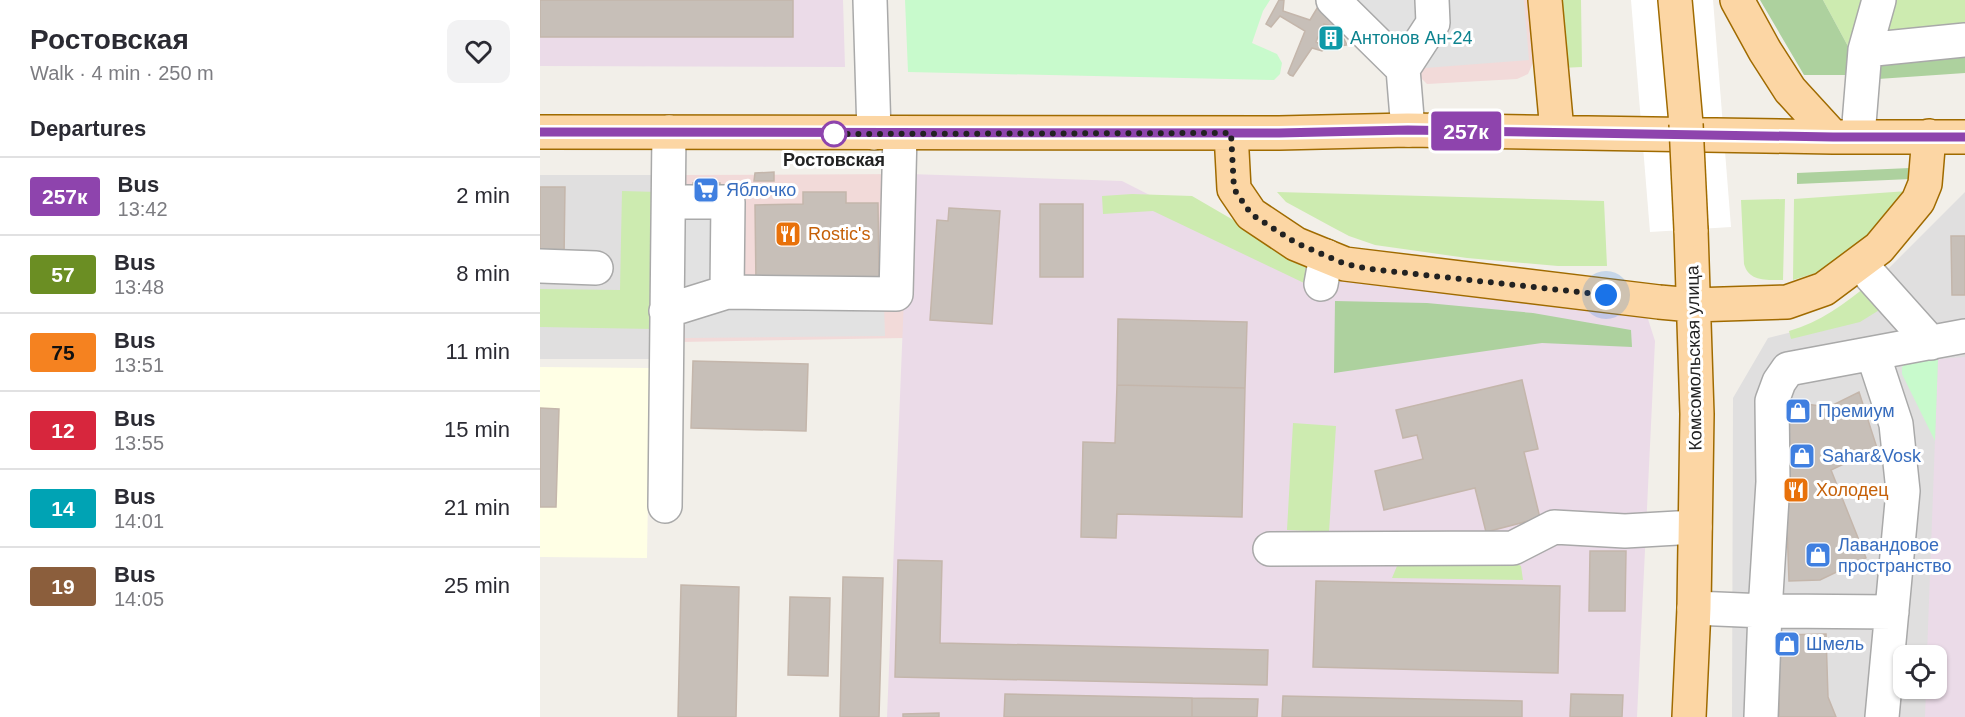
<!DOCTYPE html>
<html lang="en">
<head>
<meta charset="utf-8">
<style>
  :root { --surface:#fff; --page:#f2f2f3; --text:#2b2b33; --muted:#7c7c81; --line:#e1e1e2 }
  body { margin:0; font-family:Helvetica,sans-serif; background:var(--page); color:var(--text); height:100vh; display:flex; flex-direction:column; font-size:22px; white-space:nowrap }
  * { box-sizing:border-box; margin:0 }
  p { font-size:20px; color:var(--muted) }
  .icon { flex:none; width:33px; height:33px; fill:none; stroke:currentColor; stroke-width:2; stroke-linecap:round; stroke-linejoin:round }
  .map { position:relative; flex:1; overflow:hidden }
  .sheet { display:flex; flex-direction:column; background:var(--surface); width:540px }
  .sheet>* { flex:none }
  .badge { padding:0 12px; border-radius:4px; font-size:21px; line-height:39px }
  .controls { position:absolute; left:1353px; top:645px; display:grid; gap:12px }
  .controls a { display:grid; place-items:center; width:54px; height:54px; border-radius:12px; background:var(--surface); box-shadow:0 2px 4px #0004; font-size:30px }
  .you { position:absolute; width:30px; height:30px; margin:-15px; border:4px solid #fff; border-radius:50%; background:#1a73e8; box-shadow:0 0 0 9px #1a73e833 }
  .map>.badge { position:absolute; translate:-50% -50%; box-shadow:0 0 0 3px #fff }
  h2 { padding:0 30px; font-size:22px; line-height:54px }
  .round { display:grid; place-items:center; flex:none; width:63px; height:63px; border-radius:12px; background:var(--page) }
  .overview { display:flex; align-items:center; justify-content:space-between; height:102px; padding:0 30px }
  h1 { font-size:28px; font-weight:700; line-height:45px }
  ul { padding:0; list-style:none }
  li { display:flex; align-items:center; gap:18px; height:78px; padding:0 30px; border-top:2px solid var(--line) }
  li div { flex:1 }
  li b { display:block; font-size:22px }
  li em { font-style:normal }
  li .badge { min-width:66px; font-weight:700; text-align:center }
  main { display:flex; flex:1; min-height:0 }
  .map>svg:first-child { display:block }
  .residential { fill:#e0dfdf; fill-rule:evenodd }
  .commercial { fill:#f2dad9 }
  .industrial { fill:#ebdbe8 }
  .education { fill:#ffffe5 }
  .grass { fill:#cdebb0 }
  .forest { fill:#add19e }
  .park { fill:#c8facc }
  .parking { fill:#e2e2e2 }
  .pier { fill:#fff }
  .building { fill:#c7bfb8; stroke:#c4b6ab; stroke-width:1.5 }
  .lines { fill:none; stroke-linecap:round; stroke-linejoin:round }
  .minor-casing { stroke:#a9a9a9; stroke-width:36 }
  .major-casing { stroke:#a06b00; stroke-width:36 }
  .minor { stroke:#fff; stroke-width:33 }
  .major { stroke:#fcd6a4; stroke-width:33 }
  .major-bridge-casing { stroke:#a06b00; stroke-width:36; stroke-linecap:butt }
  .major-bridge { stroke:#fcd6a4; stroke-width:33 }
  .line-casing { stroke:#fff; stroke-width:14 }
  .line { stroke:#8e44ad; stroke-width:9 }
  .walk { stroke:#222; stroke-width:6; stroke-dasharray:0 10.8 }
  .stop-dot { fill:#fff; stroke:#8e44ad; stroke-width:3 }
  .labels { text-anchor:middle; stroke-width:6; stroke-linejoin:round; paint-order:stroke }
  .culture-label { font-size:18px; fill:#0d838f; stroke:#fff; text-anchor:start }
  .stop-label { font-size:18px; font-weight:bold; fill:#222; stroke:#fff }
  .shop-label { font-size:18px; fill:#366cbe; stroke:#fff; text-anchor:start }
  .food-label { font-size:18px; fill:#c56008; stroke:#fff; text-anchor:start }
  .street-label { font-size:18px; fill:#222; stroke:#fff }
</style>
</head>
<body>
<main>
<section class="sheet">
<div class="overview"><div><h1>Ростовская</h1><p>Walk · 4 min · 250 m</p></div><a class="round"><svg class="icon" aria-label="heart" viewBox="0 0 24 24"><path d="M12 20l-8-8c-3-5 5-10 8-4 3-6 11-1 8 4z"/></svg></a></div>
<h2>Departures</h2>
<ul>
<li><span class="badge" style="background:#8e44ad;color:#fff">257к</span><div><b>Bus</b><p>13:42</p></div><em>2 min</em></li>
<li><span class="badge" style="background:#6b8e23;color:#fff">57</span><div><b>Bus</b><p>13:48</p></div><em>8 min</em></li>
<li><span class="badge" style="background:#f58220;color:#111">75</span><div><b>Bus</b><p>13:51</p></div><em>11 min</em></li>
<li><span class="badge" style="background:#d7263d;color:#fff">12</span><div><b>Bus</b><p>13:55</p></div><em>15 min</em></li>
<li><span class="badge" style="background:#00a3b4;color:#fff">14</span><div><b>Bus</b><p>14:01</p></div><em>21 min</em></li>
<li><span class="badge" style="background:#8b5e3c;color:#fff">19</span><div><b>Bus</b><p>14:05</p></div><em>25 min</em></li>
</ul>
</section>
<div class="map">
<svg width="1425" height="717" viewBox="0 0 1425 717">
  <rect width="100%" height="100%" fill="#f2efe9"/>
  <path class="residential" d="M 0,175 L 141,175 L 140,359 L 0,359 Z
    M 1425,192 L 1425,717 L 1192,717 L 1193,398 L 1228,338 L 1264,329 L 1292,315 L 1340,277 ZM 1364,656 L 1396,656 L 1396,688 L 1364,688 Z"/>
  <path class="commercial" d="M 803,0 L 989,0 L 993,63 L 988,74 L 977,79 L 887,84 Z
    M 369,174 L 364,338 L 140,342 L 141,175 Z"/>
  <path class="industrial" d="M 0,0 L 303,0 L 305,67 L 0,66 Z
    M 369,174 L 582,181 L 775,279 L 895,282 L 1097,306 L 1108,319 L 1115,341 L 1097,717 L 347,717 Z
    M 1425,357 L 1425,717 L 1385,717 L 1386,689 L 1396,688 L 1396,656 L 1387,655 L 1398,359 Z"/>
  <path class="education" d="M 0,367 L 110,368 L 107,558 L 0,557 Z"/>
  <path class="grass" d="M 1016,0 L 1041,0 L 1042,67 L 1020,68 Z
    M 1283,0 L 1324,0 L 1310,50 Z
    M 1354,0 L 1425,0 L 1425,32 L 1343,39 Z
    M 82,191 L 118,192 L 114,329 L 0,327 L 0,289 L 80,290 Z
    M 1368,191 L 1325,244 L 1279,272 L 1253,280 L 1254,199 Z
    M 737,192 L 1064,201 L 1067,266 L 1018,266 L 927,258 L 835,245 L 809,236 L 792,227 L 746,202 Z
    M 592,194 L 652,196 L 776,268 L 774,283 L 764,283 L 613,211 L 563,214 L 562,196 Z
    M 1245,199 L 1243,280 C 1227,280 1209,282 1204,264 L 1201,200 Z
    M 1330,283 L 1349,304 L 1320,322 L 1251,339 L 1249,331 C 1280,322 1305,304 1330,283 Z
    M 753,423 L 796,426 L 789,532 L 747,530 Z
    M 873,557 L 964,557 L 981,566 L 983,580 L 852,578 L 857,566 Z"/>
  <path class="forest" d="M 1220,0 L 1283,0 L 1310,50 L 1308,75 L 1264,75 Z
    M 1425,55 L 1425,73 L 1338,79 L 1337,60 Z
    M 1370,168 L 1371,179 L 1257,184 L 1257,173 Z
    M 795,301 L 887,303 L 993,313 L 1091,330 L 1092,347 L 1002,343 L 794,373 Z"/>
  <path class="park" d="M 365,0 L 730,0 L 723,11 L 712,43 L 737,54 L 742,63 L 740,74 L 734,80 L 368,72 Z
    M 1398,359 L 1395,441 L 1362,374 L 1362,367 L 1368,362 Z"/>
  <path class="parking" d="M 816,0 L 984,0 L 989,60 L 885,68 Z
    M 177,209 L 178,307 L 344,305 L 345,336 L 145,338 L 144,210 Z"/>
  <path class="pier" d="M 1091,0 L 1173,0 L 1191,227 L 1110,232 Z"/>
  <path class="building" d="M 0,0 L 253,0 L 253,37 L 0,37 Z
    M 739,0 L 744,0 L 743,11 L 770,20 L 782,0 L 793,0 L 786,17 L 796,23 L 794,27 L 784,24 L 783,28 L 799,35 L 804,39 L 807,45 L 800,46 L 778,37 L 776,42 L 784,47 L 784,49 L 782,51 L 772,48 L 753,76 L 750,75 L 748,73 L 765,31 L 740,16 L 731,27 L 726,24 Z
    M 234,172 L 234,181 L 214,181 L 215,173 Z
    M 153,183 L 180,183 L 180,196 L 153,196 Z
    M 194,183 L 207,183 L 207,197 L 194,197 Z
    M 0,187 L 25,187 L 24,259 L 0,258 Z
    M 263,192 L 306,192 L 306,203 L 338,203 L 339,283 L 216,285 L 215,205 L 263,204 Z
    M 500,204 L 543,204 L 543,277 L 500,277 Z
    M 409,208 L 460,211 L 452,324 L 390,320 L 397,220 L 408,221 Z
    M 1411,236 L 1425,236 L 1425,295 L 1412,295 Z
    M 578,319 L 707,322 L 705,388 L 577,385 Z
    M 153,361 L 268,364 L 266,431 L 151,428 Z
    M 982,380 L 998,449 L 984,452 L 1000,518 L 946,532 L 935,488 L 844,510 L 835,471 L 883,459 L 877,435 L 863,438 L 856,410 Z
    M 577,385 L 705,388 L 702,517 L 577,514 L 576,538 L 541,537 L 543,442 L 575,443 Z
    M 1319,392 L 1337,448 L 1291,470 L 1326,558 L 1280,580 L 1249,581 L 1246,499 L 1250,402 L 1289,407 Z
    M 0,408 L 19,409 L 16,507 L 0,507 Z
    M 1050,551 L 1086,551 L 1085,611 L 1049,611 Z
    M 358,560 L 402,561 L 400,643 L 728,650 L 727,685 L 355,677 Z
    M 303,577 L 343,578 L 339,717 L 300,717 Z
    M 776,581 L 1020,586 L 1018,673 L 773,667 Z
    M 141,585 L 199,587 L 196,717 L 138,717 Z
    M 250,597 L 290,598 L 288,676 L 248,675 Z
    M 1286,634 L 1288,697 L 1296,717 L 1239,717 L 1240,635 Z
    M 465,694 L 652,698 L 652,717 L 464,717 Z
    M 1031,694 L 1083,695 L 1082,717 L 1030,717 Z
    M 743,696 L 982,701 L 982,717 L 742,717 Z
    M 652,698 L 718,699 L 717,717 L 652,717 Z
    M 399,713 L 399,717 L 363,717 L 363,714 Z"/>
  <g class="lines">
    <g class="minor-casing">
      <path id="minor" d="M 330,0 L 334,133
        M 793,0 L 863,69 L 868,130
        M 1325,50 L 1425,40
        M 863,69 L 893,23 L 892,0
        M 1318,136 L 1325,50 L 1339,0
        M 130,202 L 188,202 L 187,292 L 356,294 L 360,133
        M 0,266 L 56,268
        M 1331,276 L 1391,343
        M 781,284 L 786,256
        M 126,311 L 187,292
        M 1333,354 L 1356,424 L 1363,491 L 1342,717
        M 125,506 L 129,132
        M 730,549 L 973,548 L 1014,527 L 1085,531 L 1155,527
        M 1154,608 L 1225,611 L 1233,482 L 1232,401 L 1239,382 L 1248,369 L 1425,336
        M 1221,717 L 1225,611 L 1352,612"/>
    </g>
    <g class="major-casing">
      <path id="major" d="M 1005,0 L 1017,131
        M 1135,0 L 1146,124
        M 1197,0 L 1225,51 L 1250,90 L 1293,137
        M 0,132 L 739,133 L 868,130 L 1293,137 L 1425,137
        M 691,133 L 694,189 L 711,214 L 756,244 L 805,264 L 1119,302 L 1152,305 L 1247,302 L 1284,289 L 1339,248 L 1378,201 L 1385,184 L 1389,136
        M 1149,717 L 1154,608 L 1157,414 L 1151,230"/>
    </g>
    <use href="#minor" class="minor"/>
    <use href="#major" class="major"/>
    <g class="major-bridge-casing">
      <path id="major-bridge" d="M 1146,124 L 1151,230"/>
    </g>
    <use href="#major-bridge" class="major-bridge"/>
  </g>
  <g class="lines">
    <g class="line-casing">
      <path id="line" d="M 0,132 L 739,133 L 868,130 L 1293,137 L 1425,137"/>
    </g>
    <use href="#line" class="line"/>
    <path class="walk" d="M 294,134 L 290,134 L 691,133 L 694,189 L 711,214 L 756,243 L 805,264 L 830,269 L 1066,295"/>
  </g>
  <defs>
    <g id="building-square" transform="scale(1.35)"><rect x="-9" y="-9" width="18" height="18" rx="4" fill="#0f9aa8" stroke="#fff"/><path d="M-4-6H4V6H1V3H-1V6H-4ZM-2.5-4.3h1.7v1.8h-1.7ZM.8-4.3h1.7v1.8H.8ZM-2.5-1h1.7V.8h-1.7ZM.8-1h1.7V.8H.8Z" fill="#fff"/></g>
    <g id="supermarket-square" transform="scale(1.35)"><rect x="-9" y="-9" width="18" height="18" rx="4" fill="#3f7fe0" stroke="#fff"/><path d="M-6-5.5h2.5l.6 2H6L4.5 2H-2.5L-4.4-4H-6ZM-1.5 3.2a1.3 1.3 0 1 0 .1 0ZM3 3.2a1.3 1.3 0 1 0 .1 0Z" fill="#fff"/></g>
    <g id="restaurant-square" transform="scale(1.35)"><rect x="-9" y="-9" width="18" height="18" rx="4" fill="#e8710a" stroke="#fff"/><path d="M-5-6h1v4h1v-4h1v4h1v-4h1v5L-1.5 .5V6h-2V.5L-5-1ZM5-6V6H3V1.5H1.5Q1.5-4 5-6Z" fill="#fff"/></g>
    <g id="shop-square" transform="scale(1.35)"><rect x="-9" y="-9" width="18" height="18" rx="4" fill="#3f7fe0" stroke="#fff"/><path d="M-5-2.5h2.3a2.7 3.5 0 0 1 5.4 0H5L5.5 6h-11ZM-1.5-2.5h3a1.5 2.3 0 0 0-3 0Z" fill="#fff"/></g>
  </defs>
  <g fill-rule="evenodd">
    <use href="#building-square" x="791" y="38"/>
    <use href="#supermarket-square" x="166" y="190"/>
    <use href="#restaurant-square" x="248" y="234"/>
    <use href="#shop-square" x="1258" y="411"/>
    <use href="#shop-square" x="1262" y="456"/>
    <use href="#restaurant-square" x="1256" y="490"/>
    <use href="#shop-square" x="1278" y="555"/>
    <use href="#shop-square" x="1247" y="644"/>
  </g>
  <circle class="stop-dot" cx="294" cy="134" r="12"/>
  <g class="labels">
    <g class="culture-label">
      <text x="810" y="44">Антонов Ан-24</text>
    </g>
    <g class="stop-label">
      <text x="294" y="166">Ростовская</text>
    </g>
    <g class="shop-label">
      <text x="186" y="196">Яблочко</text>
      <text x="1278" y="417">Премиум</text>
      <text x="1282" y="462">Sahar&amp;Vosk</text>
      <text x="1298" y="551">Лавандовое<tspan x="1298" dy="21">пространство</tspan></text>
      <text x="1266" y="650">Шмель</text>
    </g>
    <g class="food-label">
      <text x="268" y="240">Rostic's</text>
      <text x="1276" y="496">Холодец</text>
    </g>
    <g class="street-label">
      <text transform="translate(1154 358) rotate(-91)" y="6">Комсомольская улица</text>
    </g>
  </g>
</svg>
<div class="controls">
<a><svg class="icon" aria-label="locate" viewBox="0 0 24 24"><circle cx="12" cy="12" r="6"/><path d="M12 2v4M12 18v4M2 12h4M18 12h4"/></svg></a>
</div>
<div class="you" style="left:1066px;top:295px"></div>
<b class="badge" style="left:926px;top:131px;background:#8e44ad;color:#fff">257к</b>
</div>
</main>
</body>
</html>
